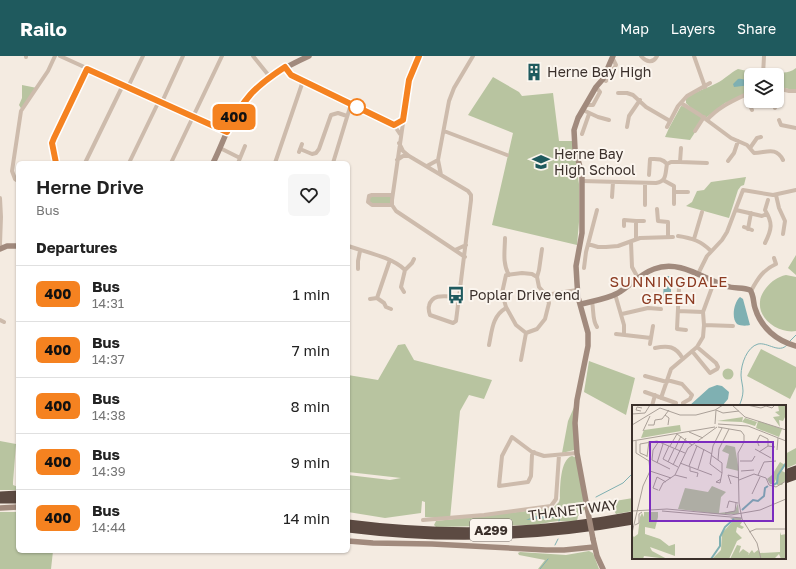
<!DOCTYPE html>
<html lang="en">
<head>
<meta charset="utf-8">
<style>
  :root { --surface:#fff; --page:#f6f6f6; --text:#222; --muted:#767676; --line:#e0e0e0; --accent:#1f5a5e }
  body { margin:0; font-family:"Golos Text",sans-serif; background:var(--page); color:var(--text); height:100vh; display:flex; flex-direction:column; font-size:15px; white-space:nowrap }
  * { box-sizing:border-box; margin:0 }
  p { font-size:13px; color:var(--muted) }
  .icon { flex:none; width:22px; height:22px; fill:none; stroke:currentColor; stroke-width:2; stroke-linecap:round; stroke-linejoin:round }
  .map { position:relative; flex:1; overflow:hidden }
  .details { position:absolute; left:16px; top:105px; width:334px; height:392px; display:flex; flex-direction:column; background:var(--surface); border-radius:6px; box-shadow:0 1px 3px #0004 }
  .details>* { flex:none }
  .badge { padding:0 8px; border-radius:6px; font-size:14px; line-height:26px }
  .tools { position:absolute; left:744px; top:12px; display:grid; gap:8px }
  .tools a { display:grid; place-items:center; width:40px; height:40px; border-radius:6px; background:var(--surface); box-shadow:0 1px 3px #0004; font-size:20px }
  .map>.badge { position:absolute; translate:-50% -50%; box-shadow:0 0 0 2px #fff }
  h2 { padding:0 20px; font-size:15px; line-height:36px }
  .round { display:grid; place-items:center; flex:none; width:42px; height:42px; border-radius:6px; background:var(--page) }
  .headline { display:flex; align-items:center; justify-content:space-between; height:68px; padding:0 20px }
  h1 { font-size:19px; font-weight:600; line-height:30px }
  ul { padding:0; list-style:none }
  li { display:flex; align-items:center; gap:12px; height:56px; padding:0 20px; border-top:1px solid var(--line) }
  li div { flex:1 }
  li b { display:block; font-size:15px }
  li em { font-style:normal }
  li .badge { min-width:44px; font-weight:700; text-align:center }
  header { display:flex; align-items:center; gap:24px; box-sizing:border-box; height:56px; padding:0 20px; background:var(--accent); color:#fff }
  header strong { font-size:19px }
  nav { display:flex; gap:22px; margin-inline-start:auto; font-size:14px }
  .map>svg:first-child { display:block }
  .green { fill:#b8c4a0 }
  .water { fill:#7fb0b2 }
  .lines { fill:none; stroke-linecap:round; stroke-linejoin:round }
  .stream { stroke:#7fb0b2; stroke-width:1 }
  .street { stroke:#cdbbac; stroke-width:4 }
  .secondary { stroke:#a18a7d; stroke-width:5.5 }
  .highway { stroke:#5c4a42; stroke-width:7 }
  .secondary-bridge { stroke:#a18a7d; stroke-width:5.5 }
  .line-casing { stroke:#fff; stroke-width:9 }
  .line { stroke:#f58220; stroke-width:6 }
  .stop-dot { fill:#fff; stroke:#f58220; stroke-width:2 }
  .labels { text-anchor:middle; stroke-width:4; stroke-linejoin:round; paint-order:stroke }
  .shield { fill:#fbf5ee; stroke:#756b66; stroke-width:1 }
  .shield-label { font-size:13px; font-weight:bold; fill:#3b302b }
  .poi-label { font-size:14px; fill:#3b302b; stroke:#fbf5ee; text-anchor:start }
  .street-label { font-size:14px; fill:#3b302b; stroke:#fbf5ee }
  .neighbourhood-label { font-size:15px; letter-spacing:1px; fill:#8c3b22; stroke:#fbf5ee }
  .inset-river { fill:none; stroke:#7fb0b2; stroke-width:2 }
  .inset-road { fill:none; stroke:#aaa098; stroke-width:1 }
  .view { fill:#7b2cbf; fill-opacity:0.15; stroke:#7b2cbf; stroke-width:2 }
  .inset-edge { fill:none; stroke:#3b302b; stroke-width:2 }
</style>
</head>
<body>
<header>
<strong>Railo</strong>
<nav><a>Map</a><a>Layers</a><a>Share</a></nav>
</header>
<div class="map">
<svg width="796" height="513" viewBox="0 0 796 513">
  <rect width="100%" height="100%" fill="#f4ebe1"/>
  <path class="green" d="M 796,12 L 796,35 L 777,30 L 777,19 L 765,19 L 765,13 C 777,14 784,21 796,12 Z
    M 738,13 L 747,15 L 755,19 L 751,19 L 751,34 L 731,45 L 725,47 L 707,61 L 705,61 L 690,84 L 665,81 L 669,72 L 681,50 L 690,51 L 686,47 L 686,43 C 695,35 706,33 717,27 C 725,23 730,17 738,13 Z
    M 493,21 L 519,36 L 522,40 L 553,37 L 559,85 L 573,85 L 579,128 L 579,166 L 577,189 L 492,169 L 513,77 L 468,59 Z
    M 22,29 L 37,32 L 22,54 L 19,49 L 22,42 Z
    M 746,121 L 744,129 L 741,130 L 738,134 L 729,162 L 686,150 L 692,146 L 697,135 L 704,134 L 711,126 Z
    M 392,139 L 392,149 L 369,148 L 369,140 Z
    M 796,199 L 796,219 L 788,212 Z
    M 786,219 L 796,221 L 796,275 C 780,278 758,264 760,246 C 760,241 763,236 766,232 C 772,225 777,221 786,219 Z
    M 405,288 L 414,304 L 492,324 L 484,343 L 469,339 L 460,355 L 450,463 L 425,461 L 425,446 L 422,445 L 421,457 L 385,462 L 348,456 L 348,419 L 390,424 L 401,422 L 348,416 L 348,319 L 378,324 L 398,289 Z
    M 761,293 L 796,311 L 796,331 L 790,343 L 747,320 Z
    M 589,305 L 635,322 L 626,359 L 584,336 Z
    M722.5 318a5.5 5.5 0 1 1 11 0a5.5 5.5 0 1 1-11 0Z
    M 575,349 L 574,394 L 562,397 L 568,365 Z
    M 0,385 L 16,388 L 13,426 L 13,429 L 18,431 L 18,434 L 0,434 Z
    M 796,392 L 796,408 L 785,413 L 785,398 Z
    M 572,400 L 577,402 L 585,453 L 578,460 L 577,465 C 570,466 564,465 558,465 C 548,466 539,469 529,469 L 436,471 L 434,469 L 436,465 L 553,452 L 559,446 L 560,442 C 560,432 560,403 572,400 Z
    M 633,442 L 633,455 L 616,458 L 609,446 Z
    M 0,456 L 18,456 L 18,495 L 53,495 L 51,513 L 0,513 Z
    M 589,495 L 593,497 L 599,513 L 538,513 L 545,504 L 519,499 L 518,497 L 520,496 L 566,499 Z"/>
  <path class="water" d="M 738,23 C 743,22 747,25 751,27 L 751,29 L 734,31 L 733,28 Z
    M 667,220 L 670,220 L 671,223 L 671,244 L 664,246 L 663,242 L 664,224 L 664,222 Z
    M 740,241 L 743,243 L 750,269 C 747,270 740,270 737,268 C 731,262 734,246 740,241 Z
    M 717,329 L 722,330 L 729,336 L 728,343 L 722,350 L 689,350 L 709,332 Z
    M 546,459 L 553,460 L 553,462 L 526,464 L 535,460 Z"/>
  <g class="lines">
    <path class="stream" d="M 789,286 L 796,279
      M 739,350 C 741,346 743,340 743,335 C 743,330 741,324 741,319 C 741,308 747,291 758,288 C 768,286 779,298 787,289
      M 596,441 L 623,427 L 633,417
      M 559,465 L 560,461 L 575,452
      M 555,489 L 558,483
      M 540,513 L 548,503"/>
    <path class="street" d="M 26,0 L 26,1
      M 60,0 L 227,76
      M 253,0 L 270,21
      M 419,0 L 409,25 L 392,144 L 392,149 L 396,155 L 465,201
      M 641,0 C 646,6 653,8 657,0
      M 694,0 L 705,31
      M 285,11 L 291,19 L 394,69 L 400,78
      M 763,19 L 764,0
      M 603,23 L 606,25 L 616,9 L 613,3
      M 128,31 L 143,0
      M 777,32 L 789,35 L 796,35
      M 618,37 L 627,37 L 633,39 L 646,51 L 670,65
      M 745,39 L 752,54
      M 777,42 L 779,32
      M 162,46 L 183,0
      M 681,47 L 700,59 L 731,82 L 747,89 L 754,97 C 766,97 776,90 783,104
      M 586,49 L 593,49 L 600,36 L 596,31
      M 775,52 L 776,45
      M 583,54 L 598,61 L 609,64
      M 707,64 C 719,50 735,44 751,36
      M 779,64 L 781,69 L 796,72
      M 627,71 L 629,60 L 640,44
      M 667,71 L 678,50 L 687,40 L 710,27
      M 444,75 L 507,99
      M 695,75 L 704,61
      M 582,78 L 589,58
      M 399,87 L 403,95 L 409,100 L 468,135 L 471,139 L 471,144 L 456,265 L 453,267 L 430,259 C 429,256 428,253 429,250 C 432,236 448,241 459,241
      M 220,92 L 240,102
      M 750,92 L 757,82 L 761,81
      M 300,93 L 312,98 L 316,97 L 319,93 L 331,59 L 338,57 L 347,60
      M 299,96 L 302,88
      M 397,104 L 403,100 L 409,100
      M 728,105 L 734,97 L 738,85
      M 680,106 L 707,107
      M 56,107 L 52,87 L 54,82 L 87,13
      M 85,107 L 123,29
      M 129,107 L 159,45
      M 171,107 L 222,0
      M 238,107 L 245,90
      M 275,107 L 303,25
      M 333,107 L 351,48
      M 427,110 L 438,104
      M 441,119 L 438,104 L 449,45 L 454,32 L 473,0
      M 649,119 L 650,103 C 657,103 662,102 667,108
      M 663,124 L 674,130 L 674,148
      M 18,125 L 15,123 L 12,115 L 21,55 L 48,15 L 55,0
      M 582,125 L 656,127 C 667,125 665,118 667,108 L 671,106 L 680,106 L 681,92
      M 645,127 L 645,149
      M 674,136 L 688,136
      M 776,139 L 779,152 L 785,165 L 783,178
      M 612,141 L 613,126
      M 0,142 L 1,161 L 0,188 L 1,192
      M 392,149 L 372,149 L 368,146 L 369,140 L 372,139 L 392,139
      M 657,153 L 658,165 L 668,166 L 668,181
      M 736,154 L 762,160 L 767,158
      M 624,170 L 624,164 L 636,165
      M 744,171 L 752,174
      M 748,173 L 751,157
      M 678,180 C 692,182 701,185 711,195
      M 505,182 C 505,194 502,207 509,219
      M 636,183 L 636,165 L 644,165
      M 694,183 L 702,156
      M 631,186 L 632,211 L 638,222
      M 765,187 C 772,173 773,167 765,154 L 768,144
      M 588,188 L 598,191 L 606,191 L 618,190 L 640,182 L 673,181
      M 348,190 C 365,196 392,201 405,214
      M 455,194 L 466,189
      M 390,204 L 377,242 L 384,247 L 386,251 L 391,253
      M 584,212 L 586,196 L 597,154
      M 358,213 L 358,205 L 360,195
      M 522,217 L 532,218 L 537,221 L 539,231 L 546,239 L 549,247 L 545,263 L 537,273 L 526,277 L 516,269 L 506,251 L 502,237 L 506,219 Z
      M 698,218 L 707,200 L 722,184 L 727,176 L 743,134 L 773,139 L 796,134
      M 537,221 L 539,214 L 542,193
      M 679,232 L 677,273 L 686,274
      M 751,235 C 758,222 763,214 776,208 L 774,202
      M 404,236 L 401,231 L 405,214 L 412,207 L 414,203
      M 615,238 L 624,269 L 624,279
      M 546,239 L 577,234
      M 370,243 L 377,242
      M 592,246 C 594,254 592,264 597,271
      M 678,255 L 703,256
      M 622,258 L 648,252 L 661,253
      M 0,264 L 4,266
      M 704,269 L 733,270
      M 616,278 L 651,282
      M 650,288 L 653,270
      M 489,289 C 492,275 492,260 506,252
      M 655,292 C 668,289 676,290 683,303
      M 692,295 L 710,317 L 717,313 L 718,311 L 716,307 L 697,291
      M 521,304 L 526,277
      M 645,320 L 667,326
      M 667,324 L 682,328 L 691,338 L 692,339 L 690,343 L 683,347
      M 645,336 L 676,347
      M 661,342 L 671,313 L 697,291 L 703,281 L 704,269 L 703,256 L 714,226
      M 652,350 L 655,339
      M 534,396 L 532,399 L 531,420 L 528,426 L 499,430 L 502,400 L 512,381 L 532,396 L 544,400 L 577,397
      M 423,464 L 484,459 L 551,450 L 556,443 L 559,399"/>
    <path class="secondary" d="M 213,107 C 223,87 230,64 243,46 C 260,24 285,11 309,0
      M 0,193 L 7,190 L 18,190
      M 581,248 C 593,245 607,243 618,237 C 631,229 640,218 654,213 C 680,203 703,223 726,230 C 734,233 743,231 750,234 C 754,239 753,246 755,252 C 761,272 777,285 796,290
      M 587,451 L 577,397 L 575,367 L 577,344 L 588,290 L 588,277 L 578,241 L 577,227 L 576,210 L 582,177 L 582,118 L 575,93 L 574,74 L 578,62 L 596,31 L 603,23 L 613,0
      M 0,452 L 18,451
      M 593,483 L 597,500 L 603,513
      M 348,485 L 373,487 L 432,488 L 546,494 L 564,494 L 594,491"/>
    <path class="highway" d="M 785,417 L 796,413
      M 785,424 L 796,420
      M 0,439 L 18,438
      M 0,444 L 18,444
      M 348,467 C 442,479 539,477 633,459
      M 348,473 C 443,485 539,482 633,465"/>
    <path class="secondary-bridge" d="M 587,451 L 593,483"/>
  </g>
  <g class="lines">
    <g class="line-casing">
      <path id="line" d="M 56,107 L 52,87 L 54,82 L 87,13 L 227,76 C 243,43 254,31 285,11 L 291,19 L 394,69 L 403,64 L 409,24 L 419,0"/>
    </g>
    <use href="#line" class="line"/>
  </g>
  <defs>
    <g id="building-bare" transform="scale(1.38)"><path d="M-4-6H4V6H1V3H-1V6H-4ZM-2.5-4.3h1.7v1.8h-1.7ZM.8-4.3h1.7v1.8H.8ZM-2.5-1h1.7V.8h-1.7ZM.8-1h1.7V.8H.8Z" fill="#1f5a5e" stroke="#fbf5ee" stroke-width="2.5" paint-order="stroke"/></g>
    <g id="school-bare" transform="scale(1.38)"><path d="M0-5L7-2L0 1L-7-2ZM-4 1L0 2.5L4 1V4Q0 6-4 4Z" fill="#1f5a5e" stroke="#fbf5ee" stroke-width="2.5" paint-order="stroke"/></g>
    <g id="bus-bare" transform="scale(1.38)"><path d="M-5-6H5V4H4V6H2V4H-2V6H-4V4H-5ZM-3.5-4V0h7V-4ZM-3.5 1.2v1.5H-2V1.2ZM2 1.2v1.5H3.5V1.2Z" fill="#1f5a5e" stroke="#fbf5ee" stroke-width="2.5" paint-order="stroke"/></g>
  </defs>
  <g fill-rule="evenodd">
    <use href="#building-bare" x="534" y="16"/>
    <use href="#school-bare" x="541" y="106"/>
    <use href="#bus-bare" x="456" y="239"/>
  </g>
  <circle class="stop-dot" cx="357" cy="51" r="8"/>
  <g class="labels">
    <rect class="shield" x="470" y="463" width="42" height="22" rx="3"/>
    <g class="shield-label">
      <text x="491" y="479">A299</text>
    </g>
    <g class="poi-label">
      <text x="547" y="21">Herne Bay High</text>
      <text x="554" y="103">Herne Bay<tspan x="554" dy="16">High School</tspan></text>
      <text x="469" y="244">Poplar Drive end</text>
    </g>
    <g class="street-label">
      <text transform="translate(573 454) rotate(-7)" y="5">THANET WAY</text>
    </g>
    <g class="neighbourhood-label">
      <text x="669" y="231">SUNNINGDALE<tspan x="669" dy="17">GREEN</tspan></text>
    </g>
  </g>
  <g transform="translate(632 349)">
    <rect width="154" height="154" fill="#f4ebe1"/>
    <path d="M 146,0 L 154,0 L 154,10 L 151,16 L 147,15 L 148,22 L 141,12 L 148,11 L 143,7 L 147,6 ZM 111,12 L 110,17 L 113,13 L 125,17 L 123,21 L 110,17 L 85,16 ZM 126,16 L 150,24 L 147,32 L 124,23 ZM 48,20 L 49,26 L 9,33 L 12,25 ZM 94,40 L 103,42 L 107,66 L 94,63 L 97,49 L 90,46 ZM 148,57 L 153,60 L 150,66 L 154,68 L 154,74 L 150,80 L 145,80 L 144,74 L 142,79 L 138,79 L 135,74 L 140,70 ZM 80,81 L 94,87 L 89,92 L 87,108 L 103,106 L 106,98 L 107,109 L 85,109 L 46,104 L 53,83 L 76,87 ZM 12,107 L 26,107 L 26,112 L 23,124 L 13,122 L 13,129 L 28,134 L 37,141 L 43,139 L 43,151 L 18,142 L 20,146 L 35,154 L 12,151 L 11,154 L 1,154 L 0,130 L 2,132 L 6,129 L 8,112 L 10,108 L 12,112 ZM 98,113 L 109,113 L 110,117 L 108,120 L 112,122 L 110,124 L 105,122 L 104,127 L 110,133 L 105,136 L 97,154 L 80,154 L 89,145 L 90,128 L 102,115 ZM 148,127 L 149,130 L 154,129 L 154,154 L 149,154 L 147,149 L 142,154 L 98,154 L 105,140 L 109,141 L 107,148 L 111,144 L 117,148 L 116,150 L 120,145 L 122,148 L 126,145 L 128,148 L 148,147 Z" fill="#b8c4a0"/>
    <path class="inset-river" d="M 141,80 L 145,78 L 146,70 L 154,58M 110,105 L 121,95 L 126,96 L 132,91 L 133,83 L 136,81M 79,154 L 88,141 L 88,132 L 93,122 L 102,114"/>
    <path class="inset-road" d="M 100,0 L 113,12 L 154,25M 115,0 L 129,3M 129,3 L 134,1 L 140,3 L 143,0M 84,5 L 91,8 L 107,6M 9,6 L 4,5 L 5,2 L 10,3M 0,9 L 13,8 L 18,0M 33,10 L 37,13 L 36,20M 83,19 L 84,5M 86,19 L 116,21 L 154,36M 0,20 L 28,3 L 48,10 L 64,10 L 83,5 L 91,0M 16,20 L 22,20 L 23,15 L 30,14 L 37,5M 86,22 L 109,26 L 112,30 L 112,37 L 106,48 L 107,98 L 110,114 L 125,138 L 129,154M 90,23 L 81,41 L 78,59 L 90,68M 11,26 L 18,11M 57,27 L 71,33M 0,36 L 83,22M 4,36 L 4,48 L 17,56 L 18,66M 27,36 L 21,45 L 20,55 L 38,64M 63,40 L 80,49M 37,41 L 31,54 L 46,62M 38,41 L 45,29 L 60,40M 127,41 L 125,36 L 128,30 L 136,34 L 136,41M 43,44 L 49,31M 123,44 L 139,53M 145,45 L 146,33M 127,47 L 136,41 L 143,42M 79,50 L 90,58 L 90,68 L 88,78 L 84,77 L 89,74M 15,51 L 8,48 L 8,39 L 25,36 L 53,48M 15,52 L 17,36M 86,55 L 87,44 L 97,24M 108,56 L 120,56 L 123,51M 36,57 L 42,44M 25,58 L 31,39M 48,58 L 80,70M 41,60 L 54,33M 57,61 L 65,41M 58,62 L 58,66 L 66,68 L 65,72M 66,64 L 72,44M 18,66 L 39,73M 109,66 L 122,65M 43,70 L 55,73M 126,70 L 132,57 L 144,56M 107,75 L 122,69 L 134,73 L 137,80 L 144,82 L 154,76M 99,79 L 96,70 L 107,73M 26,85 L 21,83 L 25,72 L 34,77M 27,86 L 31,78 L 43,70 L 56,43 L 85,22M 120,89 L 128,72M 95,103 L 97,96 L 106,98M 0,106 L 35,104 L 99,110 L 128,105 L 154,94M 30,106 L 110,113M 93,108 L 103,106 L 104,98M 3,120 L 7,118 L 7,109 L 10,107M 117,127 L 124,124 L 154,124M 0,128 L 11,81 L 18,66"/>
    <path class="view" d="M 18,37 L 141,37 L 141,116 L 18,116 Z"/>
    <rect width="154" height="154" class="inset-edge"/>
  </g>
</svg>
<div class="tools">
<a><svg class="icon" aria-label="layers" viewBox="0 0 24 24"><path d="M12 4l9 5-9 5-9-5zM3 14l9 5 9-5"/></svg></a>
</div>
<b class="badge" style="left:234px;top:61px;background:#f58220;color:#111">400</b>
<section class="details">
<div class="headline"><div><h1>Herne Drive</h1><p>Bus</p></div><a class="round"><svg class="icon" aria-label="heart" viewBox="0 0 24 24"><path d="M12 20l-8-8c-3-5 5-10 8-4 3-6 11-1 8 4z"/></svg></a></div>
<h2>Departures</h2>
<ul>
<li><span class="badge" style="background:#f58220;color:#111">400</span><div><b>Bus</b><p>14:31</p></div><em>1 min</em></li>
<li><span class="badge" style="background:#f58220;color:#111">400</span><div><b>Bus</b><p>14:37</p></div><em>7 min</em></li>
<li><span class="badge" style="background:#f58220;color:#111">400</span><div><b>Bus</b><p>14:38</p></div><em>8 min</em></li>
<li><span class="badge" style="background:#f58220;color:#111">400</span><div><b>Bus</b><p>14:39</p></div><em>9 min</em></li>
<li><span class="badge" style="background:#f58220;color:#111">400</span><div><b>Bus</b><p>14:44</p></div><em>14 min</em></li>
</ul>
</section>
</div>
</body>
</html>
